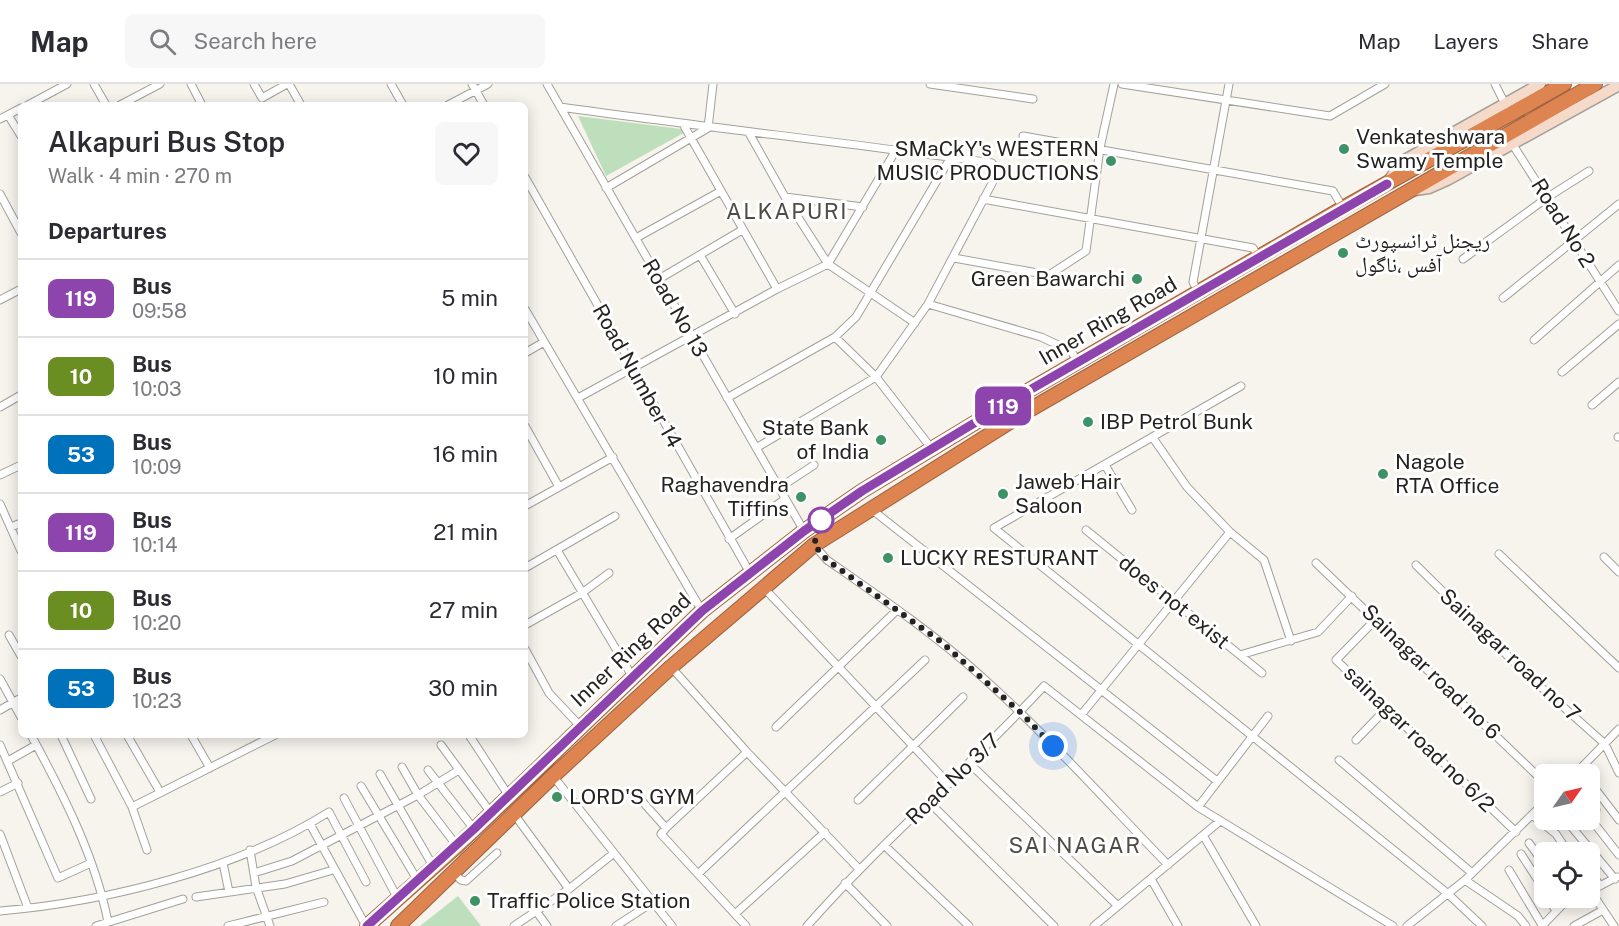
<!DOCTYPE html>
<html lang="en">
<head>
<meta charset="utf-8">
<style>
  :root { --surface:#fff; --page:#f7f7f7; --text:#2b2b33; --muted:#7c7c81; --line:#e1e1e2 }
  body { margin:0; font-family:"Public Sans","Noto Naskh Arabic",sans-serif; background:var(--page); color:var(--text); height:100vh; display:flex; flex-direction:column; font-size:22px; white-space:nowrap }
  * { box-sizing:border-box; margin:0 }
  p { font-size:20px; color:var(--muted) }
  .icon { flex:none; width:33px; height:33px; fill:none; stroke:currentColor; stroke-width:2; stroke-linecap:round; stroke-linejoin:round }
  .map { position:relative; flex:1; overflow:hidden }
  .drawer { position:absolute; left:18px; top:18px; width:510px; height:636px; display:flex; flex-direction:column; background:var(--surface); border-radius:9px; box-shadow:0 3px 15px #0003 }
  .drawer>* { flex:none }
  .badge { padding:0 12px; border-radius:9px; font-size:21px; line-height:39px }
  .needle { width:39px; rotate:56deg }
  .buttons { position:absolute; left:1534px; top:680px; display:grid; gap:12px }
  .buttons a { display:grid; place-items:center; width:66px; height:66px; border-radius:9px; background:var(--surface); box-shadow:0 3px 15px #0003; font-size:30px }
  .you { position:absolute; width:30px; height:30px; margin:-15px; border:4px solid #fff; border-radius:50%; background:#1a73e8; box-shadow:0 0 0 9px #1a73e833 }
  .map>.badge { position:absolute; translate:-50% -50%; box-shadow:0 0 0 3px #fff }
  h2 { padding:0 30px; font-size:22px; line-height:54px }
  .round { display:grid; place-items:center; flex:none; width:63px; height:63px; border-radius:9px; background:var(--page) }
  .overview { display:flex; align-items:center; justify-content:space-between; height:102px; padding:0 30px }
  h1 { font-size:28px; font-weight:600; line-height:45px }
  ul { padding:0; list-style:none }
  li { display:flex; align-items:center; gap:18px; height:78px; padding:0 30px; border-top:2px solid var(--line) }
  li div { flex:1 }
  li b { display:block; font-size:22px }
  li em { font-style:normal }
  li .badge { min-width:66px; font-weight:700; text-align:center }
  header { display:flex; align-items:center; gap:36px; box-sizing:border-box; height:84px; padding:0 30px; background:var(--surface); border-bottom:2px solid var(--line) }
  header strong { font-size:28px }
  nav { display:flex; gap:33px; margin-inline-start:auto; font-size:21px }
  .search { width:420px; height:54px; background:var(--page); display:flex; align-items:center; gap:15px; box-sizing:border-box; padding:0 21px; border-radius:9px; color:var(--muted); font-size:22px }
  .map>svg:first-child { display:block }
  .green { fill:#bedfbb }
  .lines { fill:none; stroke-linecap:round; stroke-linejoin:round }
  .street-casing { stroke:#a3a09a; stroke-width:9 }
  .secondary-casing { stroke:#a3a09a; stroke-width:13 }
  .highway-casing { stroke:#9c623f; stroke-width:16 }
  .street { stroke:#fff; stroke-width:7 }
  .secondary { stroke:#f5daca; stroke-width:10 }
  .highway { stroke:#dd8450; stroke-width:14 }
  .line-casing { stroke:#fff; stroke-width:14 }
  .line { stroke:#8e44ad; stroke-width:9 }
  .walk { stroke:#242320; stroke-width:6; stroke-dasharray:0 10.8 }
  .poi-dot { fill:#3d9266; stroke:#fff; stroke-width:2 }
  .stop-dot { fill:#fff; stroke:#8e44ad; stroke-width:3 }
  .labels { text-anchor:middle; stroke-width:6; stroke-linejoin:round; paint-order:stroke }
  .poi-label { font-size:21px; fill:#242320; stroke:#fff; text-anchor:start }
  .street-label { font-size:21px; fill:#242320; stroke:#fff }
  .neighbourhood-label { font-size:22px; letter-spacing:1.5px; fill:#4f4c46; stroke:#fff }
</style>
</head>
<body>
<header>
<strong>Map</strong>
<div class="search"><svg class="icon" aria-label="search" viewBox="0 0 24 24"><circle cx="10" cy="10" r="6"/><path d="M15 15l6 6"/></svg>Search here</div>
<nav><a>Map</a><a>Layers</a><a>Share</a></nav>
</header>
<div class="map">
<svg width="1619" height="842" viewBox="0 0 1619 842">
  <rect width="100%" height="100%" fill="#f7f3ed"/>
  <path class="green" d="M 578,32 L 689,46 L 606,92 Z
    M 458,812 L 481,842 L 420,842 Z"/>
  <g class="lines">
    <g class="street-casing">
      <path id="street" d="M 94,0 L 106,21
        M 191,0 L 202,21
        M 254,0 L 262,14 L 287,0
        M 289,0 L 301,21
        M 391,0 L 403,21
        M 472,0 L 484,21
        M 547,0 L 804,447
        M 930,0 L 1033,15
        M 1122,0 L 1330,32 L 1385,0
        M 1495,0 L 1506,22
        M 28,21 L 67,0
        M 120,21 L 160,0
        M 448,21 L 488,0
        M 560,23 C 704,43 849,59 992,79 L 998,88 L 928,220 L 876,293 L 756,364
        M 8,31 L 21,52
        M 0,35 L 21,24
        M 683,40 L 777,205
        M 749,49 L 785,113 L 828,180 L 915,239
        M 1023,52 L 1333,107 L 1343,124
        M 1511,58 L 1619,227
        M 525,93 L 750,489
        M 606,104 L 708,44 L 713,0
        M 0,110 L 21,149
        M 785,113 L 863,123
        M 983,115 L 1253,164 L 1259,174
        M 636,154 L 721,107
        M 700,171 L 735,230
        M 954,174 L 1049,191 L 1086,167 L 1100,64 L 1114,0
        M 1463,175 L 1548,113 L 1589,87
        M 659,195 L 742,146
        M 1198,208 L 1193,198 L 1229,0
        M 1503,214 L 1619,120
        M 0,216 L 21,205
        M 928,220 L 1041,253 L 1071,267 L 1078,278
        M 525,225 L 702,527
        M 835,253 L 876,293 L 932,365
        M 1534,256 L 1619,181
        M 525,269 L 544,258
        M 1562,288 L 1619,240
        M 1241,302 L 994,444 L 1447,809 L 1482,842
        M 578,314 L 777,205 L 828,180 L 896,66
        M 727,314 L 835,253 L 856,233 L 951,73
        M 1592,321 L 1619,298
        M 0,323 L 21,311
        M 525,342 L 559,403
        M 1618,353 L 1619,353
        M 1153,354 L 1187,403 L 1230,448 L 1264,476 L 1291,557
        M 1105,381 L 1132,426
        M 0,391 L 21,381
        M 779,404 L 814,381
        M 0,420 L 21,467
        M 525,422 L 613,373
        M 871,425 L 1217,697
        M 11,443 L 21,439
        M 1086,446 L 1262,589
        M 729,455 L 785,415
        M 814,461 L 827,476 C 880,513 933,549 981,592 C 1047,651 1106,717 1168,781
        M 557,466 L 632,592
        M 1499,470 L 1619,584
        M 1604,473 L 1619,488
        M 1316,479 L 1545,699
        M 1416,481 L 1523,587 L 1605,660 L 1619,689
        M 525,484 L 615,432
        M 763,503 L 949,700
        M 1375,536 L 1336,576 L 1516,748
        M 525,541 L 582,509 L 609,489
        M 9,551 L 21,572
        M 525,565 L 549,609 L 580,642
        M 1240,571 L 1318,548 L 1352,512
        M 671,583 L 747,668 L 859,785
        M 0,595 L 21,633
        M 0,626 L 21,614
        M 1081,631 L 1230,448
        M 776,643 L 897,526
        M 31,651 C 63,710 95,772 108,838
        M 61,651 L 91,715
        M 94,651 L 132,723
        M 127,651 L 160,708
        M 191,651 L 210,684
        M 469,651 L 509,712
        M 1356,656 L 1385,626
        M 0,661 L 58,794 L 91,779
        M 441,661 L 491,729
        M 1339,676 L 1472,789
        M 8,677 L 36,661
        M 970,680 L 1118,822
        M 402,683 L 418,711 L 457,762
        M 428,686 L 474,745
        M 380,690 L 433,782
        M 1575,690 L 1619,645
        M 553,692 L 672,842
        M 1590,698 L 1619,736
        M 361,702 L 418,797
        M 0,708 L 18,699
        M 344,714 L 398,815
        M 641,716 L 666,744 L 661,750 L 746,842
        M 858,716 L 963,613
        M 929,718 L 1054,842
        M 1590,719 L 1596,726
        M 1198,723 L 1268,632
        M 514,730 L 569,805 L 614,769
        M 1532,731 L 1556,750 L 1568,768
        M 1590,734 L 1619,771
        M 1565,735 L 1615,795
        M 310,740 L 366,842
        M 666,744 L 747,668
        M 0,750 L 28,824
        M 1203,751 L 1256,842
        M 1529,759 L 1545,781
        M 884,761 L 969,842
        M 147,766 L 132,723 L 275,651
        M 250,766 L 256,803 L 270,842
        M 1521,770 L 1545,807
        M 223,779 L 229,808
        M 1509,786 L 1542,841
        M 1590,787 L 1600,802
        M 453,788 L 461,796 L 466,797 L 497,769
        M 254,789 L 292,777 L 418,711 L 459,686
        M 698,790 L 925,576
        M 1151,795 L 1178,842
        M 1465,796 L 1518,832 L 1526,842
        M 845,799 L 887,842
        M 1590,806 L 1614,842
        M 1590,807 L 1617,793
        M 196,813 L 285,800 L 333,786
        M 1548,813 L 1556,827
        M 0,827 C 106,818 238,785 329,728 L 366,798
        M 536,827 L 547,842
        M 735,830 L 825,748
        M 96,842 L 183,815
        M 228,842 L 324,818
        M 514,842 L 569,805
        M 616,842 L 653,818
        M 807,842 C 881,758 968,685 1044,602 L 1198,723 L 1393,842
        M 1094,842 L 1220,737
        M 1407,842 L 1465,796 L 1545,718
        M 1542,842 L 1566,817 L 1576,813
        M 1574,842 L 1603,826"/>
    </g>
    <g class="secondary-casing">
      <path id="secondary" d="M 1388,98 L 1403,77 L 1540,0
        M 1415,106 L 1429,104 L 1447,96 L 1619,1"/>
    </g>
    <g class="highway-casing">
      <path id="highway" d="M 367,842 L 457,762 L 702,527 L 804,447 L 862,407 L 1014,315 L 1343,124 L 1564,0
        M 398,842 L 553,692 L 671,583 L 814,461 L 1024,329 L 1595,0"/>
    </g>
    <use href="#street" class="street"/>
    <use href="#secondary" class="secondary"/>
    <use href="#highway" class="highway"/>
  </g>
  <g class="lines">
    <g class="line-casing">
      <path id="line" d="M 367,842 L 474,745 L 702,527 L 804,447 L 862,407 L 1014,315 L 1387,100"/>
    </g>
    <use href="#line" class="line"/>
    <path class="walk" d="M 821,436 L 814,461 L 827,476 L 940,557 L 1020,628 L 1053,662"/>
  </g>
  <g class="poi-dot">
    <circle cx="1344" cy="65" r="6"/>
    <circle cx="1111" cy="77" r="6"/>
    <circle cx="1343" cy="169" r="6"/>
    <circle cx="1137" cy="195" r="6"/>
    <circle cx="1088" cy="338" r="6"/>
    <circle cx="881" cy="356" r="6"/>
    <circle cx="1383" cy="390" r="6"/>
    <circle cx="1003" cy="410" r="6"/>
    <circle cx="801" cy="413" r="6"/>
    <circle cx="888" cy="474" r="6"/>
    <circle cx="557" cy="713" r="6"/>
    <circle cx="475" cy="817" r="6"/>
  </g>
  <circle class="stop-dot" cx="821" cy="436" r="12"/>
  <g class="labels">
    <g class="poi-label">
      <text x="1356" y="60">Venkateshwara<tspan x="1356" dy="24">Swamy Temple</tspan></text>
      <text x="1099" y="72" text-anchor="end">SMaCkY's WESTERN<tspan x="1099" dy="24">MUSIC PRODUCTIONS</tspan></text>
      <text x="1355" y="164">ریجنل ٹرانسپورٹ<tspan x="1355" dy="24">آفس ،ناگول</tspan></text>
      <text x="1125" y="202" text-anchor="end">Green Bawarchi</text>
      <text x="1100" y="345">IBP Petrol Bunk</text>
      <text x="869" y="351" text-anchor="end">State Bank<tspan x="869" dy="24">of India</tspan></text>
      <text x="1395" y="385">Nagole<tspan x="1395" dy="24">RTA Office</tspan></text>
      <text x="1015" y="405">Jaweb Hair<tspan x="1015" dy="24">Saloon</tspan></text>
      <text x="789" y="408" text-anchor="end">Raghavendra<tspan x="789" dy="24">Tiffins</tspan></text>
      <text x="900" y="481">LUCKY RESTURANT</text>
      <text x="569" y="720">LORD'S GYM</text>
      <text x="487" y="824">Traffic Police Station</text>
    </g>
    <g class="street-label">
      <text transform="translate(1563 139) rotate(58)" y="7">Road No 2</text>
      <text transform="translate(675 224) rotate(60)" y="7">Road No 13</text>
      <text transform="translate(1108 237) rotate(-30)" y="7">Inner Ring Road</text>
      <text transform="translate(637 292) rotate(61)" y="7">Road Number 14</text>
      <text transform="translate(1174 518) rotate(39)" y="7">does not exist</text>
      <text transform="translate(631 566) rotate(-43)" y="7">Inner Ring Road</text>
      <text transform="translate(1510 571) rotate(43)" y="7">Sainagar road no 7</text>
      <text transform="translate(1431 588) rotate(44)" y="7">Sainagar road no 6</text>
      <text transform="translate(1419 655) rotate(44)" y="7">sainagar road no 6/2</text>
      <text transform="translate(953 695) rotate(-44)" y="7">Road No 3/7</text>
    </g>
    <g class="neighbourhood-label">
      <text x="787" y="135">ALKAPURI</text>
      <text x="1075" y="769">SAI NAGAR</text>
    </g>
  </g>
</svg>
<div class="buttons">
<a><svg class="needle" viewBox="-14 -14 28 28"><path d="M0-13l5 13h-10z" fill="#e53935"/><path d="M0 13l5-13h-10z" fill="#7c7c81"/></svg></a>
<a><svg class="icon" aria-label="locate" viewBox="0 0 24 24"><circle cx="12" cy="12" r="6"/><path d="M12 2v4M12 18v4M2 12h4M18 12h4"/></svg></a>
</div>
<div class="you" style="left:1053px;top:662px"></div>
<b class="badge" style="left:1003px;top:322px;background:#8e44ad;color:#fff">119</b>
<section class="drawer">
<div class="overview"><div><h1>Alkapuri Bus Stop</h1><p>Walk · 4 min · 270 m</p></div><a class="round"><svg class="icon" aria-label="heart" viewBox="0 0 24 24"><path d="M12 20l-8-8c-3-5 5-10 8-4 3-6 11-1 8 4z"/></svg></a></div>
<h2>Departures</h2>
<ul>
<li><span class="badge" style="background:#8e44ad;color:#fff">119</span><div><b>Bus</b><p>09:58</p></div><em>5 min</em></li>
<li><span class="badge" style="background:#6b8e23;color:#fff">10</span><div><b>Bus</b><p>10:03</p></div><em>10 min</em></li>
<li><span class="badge" style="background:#0072bc;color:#fff">53</span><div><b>Bus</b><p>10:09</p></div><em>16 min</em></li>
<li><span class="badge" style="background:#8e44ad;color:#fff">119</span><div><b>Bus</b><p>10:14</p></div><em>21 min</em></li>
<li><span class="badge" style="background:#6b8e23;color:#fff">10</span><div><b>Bus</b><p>10:20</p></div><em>27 min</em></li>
<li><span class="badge" style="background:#0072bc;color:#fff">53</span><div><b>Bus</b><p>10:23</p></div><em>30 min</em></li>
</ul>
</section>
</div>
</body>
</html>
